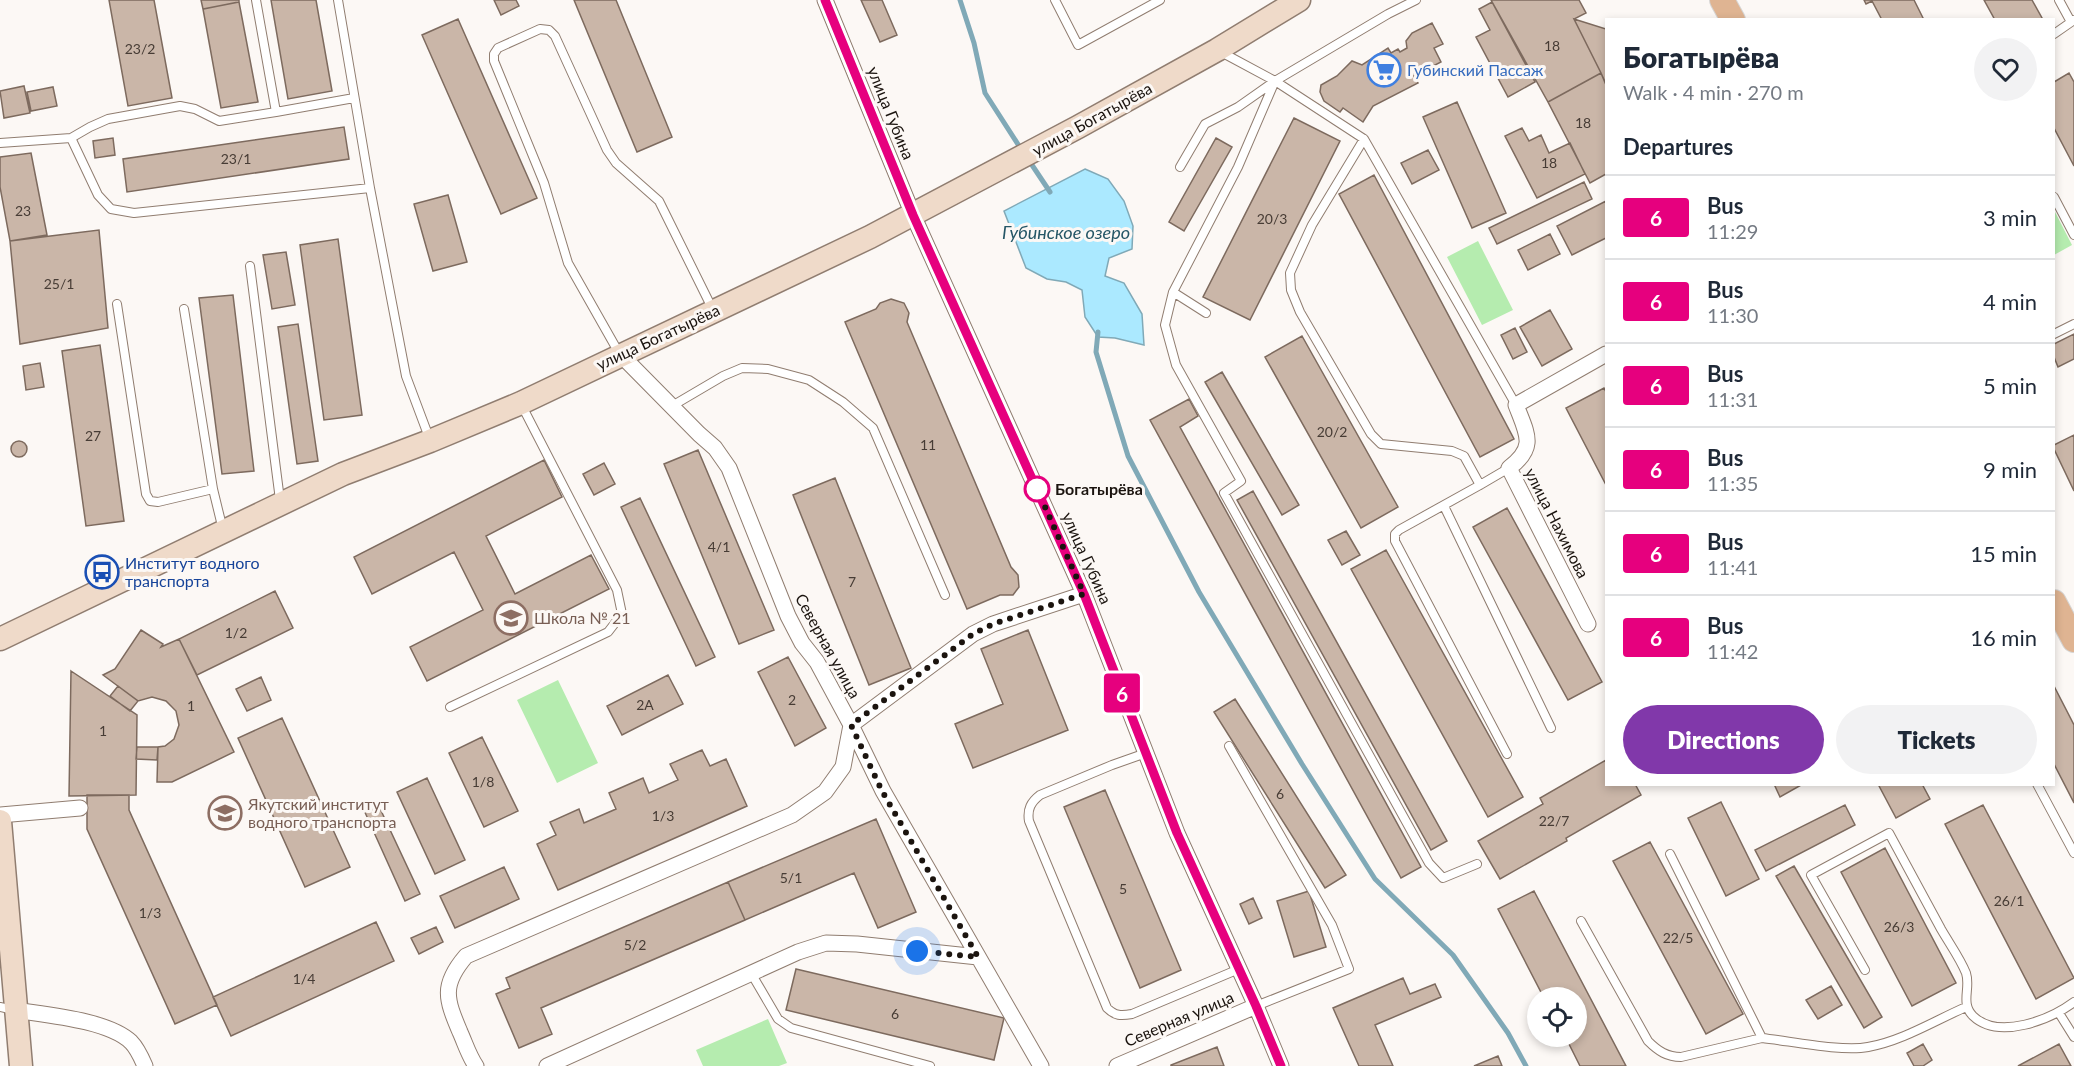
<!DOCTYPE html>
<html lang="en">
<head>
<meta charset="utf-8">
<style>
  :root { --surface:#fff; --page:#f2f2f3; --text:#1f2937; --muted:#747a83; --line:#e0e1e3; --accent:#8138aa }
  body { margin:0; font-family:Lato,sans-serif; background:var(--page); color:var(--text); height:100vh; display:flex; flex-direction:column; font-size:22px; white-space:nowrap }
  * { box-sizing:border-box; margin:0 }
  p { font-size:20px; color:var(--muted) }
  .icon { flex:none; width:33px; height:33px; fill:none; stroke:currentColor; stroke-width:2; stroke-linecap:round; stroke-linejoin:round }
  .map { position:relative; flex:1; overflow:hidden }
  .details { position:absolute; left:1605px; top:18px; width:450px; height:768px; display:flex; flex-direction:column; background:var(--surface); border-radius:0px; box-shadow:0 3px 9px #0003 }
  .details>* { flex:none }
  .badge { padding:0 12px; border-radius:4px; font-size:21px; line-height:39px }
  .controls { position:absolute; left:1527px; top:987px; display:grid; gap:12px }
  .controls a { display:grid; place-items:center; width:60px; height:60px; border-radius:50%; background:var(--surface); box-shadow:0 3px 9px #0003; font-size:30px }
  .you { position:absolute; width:30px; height:30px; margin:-15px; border:4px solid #fff; border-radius:50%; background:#1a73e8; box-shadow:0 0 0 9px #1a73e833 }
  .map>.badge { position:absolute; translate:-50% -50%; box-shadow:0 0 0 3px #fff }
  h2 { padding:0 18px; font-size:22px; line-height:54px }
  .round { display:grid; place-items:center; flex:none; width:63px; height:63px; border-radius:32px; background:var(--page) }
  .overview { display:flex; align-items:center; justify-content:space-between; height:102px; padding:0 18px }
  h1 { font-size:28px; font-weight:800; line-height:45px }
  .primary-button { display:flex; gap:12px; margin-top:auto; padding:12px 18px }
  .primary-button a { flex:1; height:69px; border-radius:36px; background:var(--accent); color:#fff; font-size:24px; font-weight:800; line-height:69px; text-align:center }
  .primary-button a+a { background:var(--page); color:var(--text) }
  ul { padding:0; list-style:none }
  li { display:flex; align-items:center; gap:18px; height:84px; padding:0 18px; border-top:2px solid var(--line) }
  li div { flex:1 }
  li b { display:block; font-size:22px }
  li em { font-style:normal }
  li .badge { min-width:66px; font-weight:700; text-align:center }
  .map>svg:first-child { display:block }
  .green { fill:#b5ecaf }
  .water { fill:#abe9ff; stroke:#80a9b7; stroke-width:1.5 }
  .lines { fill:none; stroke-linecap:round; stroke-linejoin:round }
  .stream { stroke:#80a9b7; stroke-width:5 }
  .building { fill:#cab6a8; stroke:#7d6a5e; stroke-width:1.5 }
  .service-casing { stroke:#907d70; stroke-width:10 }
  .minor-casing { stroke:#907d70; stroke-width:17 }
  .secondary-casing { stroke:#907d70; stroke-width:25 }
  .primary-casing { stroke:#d6d5d4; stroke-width:26 }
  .service { stroke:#fff; stroke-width:8 }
  .minor { stroke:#fff; stroke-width:15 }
  .secondary { stroke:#efdac9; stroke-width:22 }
  .primary { stroke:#dfb492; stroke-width:24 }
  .line-casing { stroke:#fff; stroke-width:14 }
  .line { stroke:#e6007e; stroke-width:9 }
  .walk { stroke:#1b140f; stroke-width:6; stroke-dasharray:0 10.8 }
  .stop-dot { fill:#fff; stroke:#e6007e; stroke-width:3 }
  .labels { text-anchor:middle; stroke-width:6; stroke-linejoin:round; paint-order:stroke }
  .number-label { font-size:14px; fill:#473c35 }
  .shop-label { font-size:16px; fill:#366cbe; stroke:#fcf8f5; text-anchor:start }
  .street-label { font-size:16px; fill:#1b140f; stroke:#fcf8f5 }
  .stop-label { font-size:16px; font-weight:bold; fill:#1b140f; stroke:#fcf8f5; text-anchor:start }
  .transit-label { font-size:16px; fill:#164399; stroke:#fcf8f5; text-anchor:start }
  .education-label { font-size:16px; fill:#785e54; stroke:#fcf8f5; text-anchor:start }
  .water-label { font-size:18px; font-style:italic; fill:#255666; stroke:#fcf8f5 }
</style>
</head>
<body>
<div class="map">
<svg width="2074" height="1066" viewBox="0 0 2074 1066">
  <rect width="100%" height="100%" fill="#fcf8f5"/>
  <path class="green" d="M 2054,210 L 2072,245 L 2054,255 Z
    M 1478,241 L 1513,310 L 1482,325 L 1447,257 Z
    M 558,680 L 598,763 L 557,783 L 517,700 Z
    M 768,1019 L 787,1063 L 779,1066 L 703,1066 L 696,1050 Z"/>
  <path class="water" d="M 1085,169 L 1108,179 L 1124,201 L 1133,226 L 1132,249 L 1109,258 L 1105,276 L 1124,283 L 1142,314 L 1144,345 L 1115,338 L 1098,337 L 1085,317 L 1082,290 L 1066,282 L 1047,279 L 1026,268 L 1004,211 Z"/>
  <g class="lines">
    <path class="stream" d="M 960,0 L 974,43 L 985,93 L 1021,149
      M 1028,159 L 1050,192
      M 1098,332 L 1096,352 L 1128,456 L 1199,592 L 1302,764 L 1375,879 L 1453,955 L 1508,1033 L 1526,1066"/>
  </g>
  <path class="building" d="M 109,0 L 154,0 L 172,98 L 128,106 Z
    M 201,0 L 239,0 L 239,2 L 203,9 Z
    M 271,0 L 316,0 L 332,91 L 288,99 Z
    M 494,0 L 516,0 L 519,6 L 501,15 Z
    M 574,0 L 616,0 L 672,137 L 637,152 Z
    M 861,0 L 882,0 L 897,35 L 880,42 Z
    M 1491,0 L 1579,0 L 1586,13 L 1574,19 L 1601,73 L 1548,102 Z
    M 1864,0 L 1914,0 L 1924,20 L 1882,20 L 1872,1 L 1866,4 Z
    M 1984,0 L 2032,0 L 2042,18 L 2038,20 L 1995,20 Z
    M 239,2 L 258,102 L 221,108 L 203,9 Z
    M 1492,2 L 1535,82 L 1508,97 L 1476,37 L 1490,30 L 1479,9 Z
    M 458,19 L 537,198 L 501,214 L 422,35 Z
    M 1574,19 L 1606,29 L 1606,85 L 1601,73 Z
    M 1432,23 L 1443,44 L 1434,48 L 1441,62 L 1414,76 L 1418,83 L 1373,106 L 1363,122 L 1343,108 L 1340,112 L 1324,101 L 1320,92 L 1321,85 L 1337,76 L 1352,61 L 1362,65 L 1388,48 L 1391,53 L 1398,49 L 1400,52 L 1407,48 L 1406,41 L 1412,33 Z
    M 1601,73 L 1606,84 L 1606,174 L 1590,183 L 1548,102 Z
    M 2069,73 L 2074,82 L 2074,166 L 2054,128 L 2054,82 Z
    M 24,86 L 30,113 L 4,118 L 0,91 Z
    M 53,87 L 57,106 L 31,111 L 27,92 Z
    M 1457,102 L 1506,213 L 1472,228 L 1423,117 Z
    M 1294,118 L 1340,141 L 1250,320 L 1203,297 Z
    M 344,127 L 349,159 L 127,192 L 123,159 Z
    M 1522,128 L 1529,141 L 1541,135 L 1549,153 L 1570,143 L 1585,174 L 1537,198 L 1505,136 Z
    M 113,138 L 115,155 L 95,158 L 93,141 Z
    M 1216,138 L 1232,147 L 1184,231 L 1169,222 Z
    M 1428,150 L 1439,170 L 1412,184 L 1401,163 Z
    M 31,153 L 47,235 L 10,241 L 0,187 L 0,157 Z
    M 1374,175 L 1514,439 L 1480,457 L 1339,194 Z
    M 1584,182 L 1592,199 L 1497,244 L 1489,228 Z
    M 448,195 L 467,262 L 433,271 L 414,204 Z
    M 1606,201 L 1606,238 L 1572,255 L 1557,226 Z
    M 99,230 L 108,328 L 20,344 L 10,241 Z
    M 1550,234 L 1560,254 L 1528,270 L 1518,250 Z
    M 338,239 L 362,415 L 324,420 L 300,245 Z
    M 286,252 L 295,305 L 272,309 L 263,255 Z
    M 233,295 L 254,471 L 222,474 L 199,298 Z
    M 891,299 L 904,303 L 909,313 L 907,322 L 1011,567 L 1018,575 L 1019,587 L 1013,595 L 1000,595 L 967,609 L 845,322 L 876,309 L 880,303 Z
    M 1550,310 L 1572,349 L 1542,366 L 1520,327 Z
    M 298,324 L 318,461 L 297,464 L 278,327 Z
    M 1515,328 L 1527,352 L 1513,359 L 1501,335 Z
    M 2074,334 L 2074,359 L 2058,367 L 2054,357 L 2054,344 Z
    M 1302,336 L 1398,507 L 1361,528 L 1265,357 Z
    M 100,345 L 124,521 L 86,526 L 62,351 Z
    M 40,363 L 44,387 L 26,390 L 23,366 Z
    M 1222,372 L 1299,505 L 1282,515 L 1205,382 Z
    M 1604,388 L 1606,392 L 1606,485 L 1566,408 Z
    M 1189,399 L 1198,416 L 1180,427 L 1421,867 L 1401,878 L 1150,420 Z
    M 2074,435 L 2074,491 L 2054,449 L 2054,445 Z
    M11 449a8 8 0 1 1 16 0a8 8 0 1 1-16 0Z
    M 698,450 L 774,630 L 739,644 L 664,464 Z
    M 544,460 L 562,497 L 486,536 L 515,594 L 591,555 L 609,589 L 427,681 L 410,647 L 483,610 L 454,552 L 372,594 L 354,557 Z
    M 604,463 L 615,484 L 594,495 L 583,474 Z
    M 835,478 L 911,668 L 869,685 L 793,495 Z
    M 1253,491 L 1447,841 L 1431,850 L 1237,500 Z
    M 640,498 L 715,657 L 696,666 L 621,507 Z
    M 1507,508 L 1602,682 L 1568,700 L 1473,527 Z
    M 1346,531 L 1360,555 L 1342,565 L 1328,540 Z
    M 1386,550 L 1523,797 L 1488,817 L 1351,569 Z
    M 275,591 L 293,628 L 197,675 L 179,639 Z
    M 141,630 L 163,644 L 161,647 L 179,639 L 234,752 L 172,782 L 157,782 L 158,747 L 165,746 L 174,739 L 179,725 L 176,711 L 166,701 L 152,697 L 138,701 L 103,675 L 115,669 Z
    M 1028,630 L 1068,730 L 973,768 L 955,724 L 1003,704 L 981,649 Z
    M 788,657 L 826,728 L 795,746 L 758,672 Z
    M 71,671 L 137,715 L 136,795 L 69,796 Z
    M 668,675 L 683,704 L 622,735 L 607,706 Z
    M 261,677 L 271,700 L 247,711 L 236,689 Z
    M 118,686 L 138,701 L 130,711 L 110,696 Z
    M 2054,686 L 2074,725 L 2074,803 L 2054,764 Z
    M 1235,699 L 1346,875 L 1325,888 L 1214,712 Z
    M 282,718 L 350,867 L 305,887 L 238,738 Z
    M 482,737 L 518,811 L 484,827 L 449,753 Z
    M 137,747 L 158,747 L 157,760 L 136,759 Z
    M 702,750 L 710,766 L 726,759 L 747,806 L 558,890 L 537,844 L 556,835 L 550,822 L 579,809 L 584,823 L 616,809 L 609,793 L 643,778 L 649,793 L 678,780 L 670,764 Z
    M 1606,760 L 1606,784 L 1635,784 L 1641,795 L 1566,838 L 1567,841 L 1500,879 L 1478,841 L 1543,804 L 1540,798 Z
    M 427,778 L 465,860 L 435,874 L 397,792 Z
    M 1774,784 L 1803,784 L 1780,797 Z
    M 1878,784 L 1922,784 L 1930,799 L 1896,818 Z
    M 1105,790 L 1181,970 L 1140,988 L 1064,807 Z
    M 87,795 L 129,795 L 129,810 L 217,1005 L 175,1024 L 87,829 Z
    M 377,802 L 420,894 L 405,901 L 363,808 Z
    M 1721,802 L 1759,879 L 1726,896 L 1688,818 Z
    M 1845,805 L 1855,825 L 1766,871 L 1755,850 Z
    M 1983,805 L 2074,978 L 2036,999 L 1945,824 Z
    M 876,819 L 916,912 L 878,928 L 854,873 L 745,920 L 728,882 Z
    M 1650,842 L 1743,1014 L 1706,1034 L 1613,861 Z
    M 1885,848 L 1956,983 L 1912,1006 L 1841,872 Z
    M 1794,866 L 1882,1017 L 1864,1028 L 1776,876 Z
    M 504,867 L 519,899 L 455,928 L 440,896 Z
    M 728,882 L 745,920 L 541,1008 L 552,1034 L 519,1048 L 496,994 L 510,988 L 506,978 Z
    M 1309,891 L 1326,947 L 1294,957 L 1277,901 Z
    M 1534,891 L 1626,1066 L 1580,1066 L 1565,1036 L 1576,1036 L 1576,998 L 1544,998 L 1498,909 Z
    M 1253,898 L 1262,918 L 1249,924 L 1240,904 Z
    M 376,922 L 394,961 L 231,1036 L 213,997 Z
    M 436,927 L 443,942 L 419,954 L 411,938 Z
    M 796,969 L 1004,1018 L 994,1060 L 786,1010 Z
    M 1403,978 L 1410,994 L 1435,984 L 1441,997 L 1375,1025 L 1393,1066 L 1359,1066 L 1333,1008 Z
    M 1831,986 L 1842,1005 L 1818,1019 L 1806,1000 Z
    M 1923,1044 L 1932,1060 L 1923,1066 L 1914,1066 L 1907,1053 Z
    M 2059,1044 L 2071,1066 L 2018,1066 Z
    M 1217,1047 L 1224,1066 L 1171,1066 L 1171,1065 Z
    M 1498,1056 L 1502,1066 L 1474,1066 Z"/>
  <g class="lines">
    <g class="service-casing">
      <path id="service" d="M 256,0 L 276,112 L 354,98
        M 338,0 L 370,188
        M 1055,0 L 1078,45 L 1160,0
        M 2059,0 L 2071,22
        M 2054,34 L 2074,20
        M 1221,52 L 1275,81 L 1364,139 L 1312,225 L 1290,273 L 1291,290 L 1300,312 L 1371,434 L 1381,444 L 1452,451 L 1464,456 L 1480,485 L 1509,468
        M 1275,81 L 1388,14 L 1416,0
        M 71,138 L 90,127 L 108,119 L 180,106 L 195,109 L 219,121 L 276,112
        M 1364,139 L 1516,405
        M 0,143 L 71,138 L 98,195 L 111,209 L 134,213 L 370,188 L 406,376 L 430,440
        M 1180,167 L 1205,124 L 1238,107 L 1275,81 L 1238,167 L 1173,292 L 1206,313
        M 2054,197 L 2074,235
        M 250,266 L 280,500
        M 1173,292 L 1165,325 L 1176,365 L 1241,481 L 1224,493 L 1429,863 L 1443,878 L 1477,864
        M 117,304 L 146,494 L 150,501 L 158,502 L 213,489 L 223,530
        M 184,309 L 213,489
        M 2054,334 L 2074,324
        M 619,353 L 568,263 L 544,183 L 494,61 L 494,54 L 498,48 L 540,29 L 549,30 L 555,36 L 607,150 L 616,163 L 659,201 L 713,310
        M 672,406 L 723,376 L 742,368 L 768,369 L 809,380 L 843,402 L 873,428 L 945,595
        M 1480,485 L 1399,530 L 1395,534 L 1395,541 L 1507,754
        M 1444,506 L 1551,728
        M 450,707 L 608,632 L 622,614 L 617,590 L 521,404
        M 1229,746 L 1332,925 L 1349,969 L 1256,1006
        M 1146,753 L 1112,765 L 1040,795 C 1031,802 1027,809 1029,821 L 1107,1008 C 1115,1016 1121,1016 1132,1014 L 1239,969
        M 2037,784 L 2074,853
        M 1670,854 L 1762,1038 C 1790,1041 1842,1052 1868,1047 C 1902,1041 1934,1021 1966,1007
        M 1581,921 L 1648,1041 C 1658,1051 1667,1057 1681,1057 L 1762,1038
        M 1865,970 L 1811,875 L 1889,833 C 1906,865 1924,897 1941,929 C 1949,943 1960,958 1966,973 C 1971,988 1960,1003 1973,1016 C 1999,1041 2051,1019 2074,1002
        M 751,973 L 778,1019 L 791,1028 L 930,1066
        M 0,1007 L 14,1010
        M 2059,1013 L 2074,1037"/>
    </g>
    <g class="minor-casing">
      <path id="minor" d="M 825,0 L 913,215 L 1084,594 L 1177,833 L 1256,1006 L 1281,1066
        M 620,354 L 699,434 L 715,448 L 729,468 L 788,616 L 802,643 L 817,662 L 851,725 L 883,791 L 1041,1066
        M 1588,624 L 1509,468 C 1537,447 1527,434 1516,405 L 1606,354
        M 0,815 L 80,808
        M 15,1010 C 46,1015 108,1020 131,1042 C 137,1048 142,1059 145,1066
        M 476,1066 C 469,1056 465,1043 460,1032 C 446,999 441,985 466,956 L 792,815 L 825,792 L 843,767 L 851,725 L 973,634 L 993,624 L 1084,594
        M 547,1066 L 798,952 L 826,943 L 857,944 L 978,957
        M 1117,1066 L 1256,1006"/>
    </g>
    <g class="secondary-casing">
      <path id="secondary" d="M 0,639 L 343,474 L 430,441 L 521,403 L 870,237 L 1078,127 L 1217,50 L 1299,0
        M 0,821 L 21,1066"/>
    </g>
    <g class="primary-casing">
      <path id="primary" d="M 1722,0 L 1733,20
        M 2054,602 L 2074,640"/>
    </g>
    <use href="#service" class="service"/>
    <use href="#minor" class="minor"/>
    <use href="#secondary" class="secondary"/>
    <use href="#primary" class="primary"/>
  </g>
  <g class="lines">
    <g class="line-casing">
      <path id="line" d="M 825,0 L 913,215 L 1084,594 L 1177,833 L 1256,1006 L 1281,1066"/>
    </g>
    <use href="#line" class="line"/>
    <path class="walk" d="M 917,951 L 978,957 L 882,791 L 851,725 L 973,634 L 993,624 L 1084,594 L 1037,489"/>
  </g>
  <defs>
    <g id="supermarket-ring" transform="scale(1.725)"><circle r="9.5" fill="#fcf8f5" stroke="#3f7fe0" stroke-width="1.5"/><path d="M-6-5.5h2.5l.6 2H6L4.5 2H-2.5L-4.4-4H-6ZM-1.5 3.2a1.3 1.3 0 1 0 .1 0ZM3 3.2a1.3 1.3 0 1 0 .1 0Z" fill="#3f7fe0"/></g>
    <g id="bus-ring" transform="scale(1.725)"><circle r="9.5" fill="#fcf8f5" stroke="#1a4fb4" stroke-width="1.5"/><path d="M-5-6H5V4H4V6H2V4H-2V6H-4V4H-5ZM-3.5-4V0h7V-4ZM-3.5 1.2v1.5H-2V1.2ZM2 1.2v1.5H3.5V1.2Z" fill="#1a4fb4"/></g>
    <g id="school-ring" transform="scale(1.725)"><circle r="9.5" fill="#fcf8f5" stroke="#8d6e63" stroke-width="1.5"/><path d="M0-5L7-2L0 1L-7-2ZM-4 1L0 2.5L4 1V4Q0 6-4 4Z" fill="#8d6e63"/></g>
    <g id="university-ring" transform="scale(1.725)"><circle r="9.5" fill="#fcf8f5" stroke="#8d6e63" stroke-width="1.5"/><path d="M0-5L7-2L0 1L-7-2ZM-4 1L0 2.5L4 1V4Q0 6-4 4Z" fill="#8d6e63"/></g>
  </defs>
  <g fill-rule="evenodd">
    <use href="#supermarket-ring" x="1384" y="70"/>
    <use href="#bus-ring" x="102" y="572"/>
    <use href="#school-ring" x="511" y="618"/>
    <use href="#university-ring" x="225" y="813"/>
  </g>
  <circle class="stop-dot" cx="1037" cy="489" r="12"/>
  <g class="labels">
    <g class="number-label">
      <text x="1552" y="51">18</text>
      <text x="140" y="54">23/2</text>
      <text x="1583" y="128">18</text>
      <text x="236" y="164">23/1</text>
      <text x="1549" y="168">18</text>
      <text x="23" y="216">23</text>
      <text x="1272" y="224">20/3</text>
      <text x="59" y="289">25/1</text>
      <text x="1332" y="437">20/2</text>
      <text x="93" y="441">27</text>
      <text x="928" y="450">11</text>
      <text x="719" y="552">4/1</text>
      <text x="852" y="587">7</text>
      <text x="236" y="638">1/2</text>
      <text x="792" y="705">2</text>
      <text x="645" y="710">2А</text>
      <text x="191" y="711">1</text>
      <text x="103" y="736">1</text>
      <text x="483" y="787">1/8</text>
      <text x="1280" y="799">6</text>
      <text x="663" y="821">1/3</text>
      <text x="1554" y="826">22/7</text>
      <text x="791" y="883">5/1</text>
      <text x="1123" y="894">5</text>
      <text x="2009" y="906">26/1</text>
      <text x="150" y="918">1/3</text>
      <text x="1899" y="932">26/3</text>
      <text x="1678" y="943">22/5</text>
      <text x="635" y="950">5/2</text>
      <text x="304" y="984">1/4</text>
      <text x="895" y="1019">6</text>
    </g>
    <g class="shop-label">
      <text x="1407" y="76">Губинский Пассаж</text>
    </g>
    <g class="street-label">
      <text transform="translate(891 113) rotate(68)" y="6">улица Губина</text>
      <text transform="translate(1092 119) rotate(-29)" y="6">улица Богатырёва</text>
      <text transform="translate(658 337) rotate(-25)" y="6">улица Богатырёва</text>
      <text transform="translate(1557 523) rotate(63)" y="6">улица Нахимова</text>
      <text transform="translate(1087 558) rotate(66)" y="6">улица Губина</text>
      <text transform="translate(828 646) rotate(61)" y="6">Северная улица</text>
      <text transform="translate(1179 1019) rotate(-23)" y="6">Северная улица</text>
    </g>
    <g class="stop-label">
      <text x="1055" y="495">Богатырёва</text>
    </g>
    <g class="transit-label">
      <text x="125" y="569">Институт водного<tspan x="125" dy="18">транспорта</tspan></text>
    </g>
    <g class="education-label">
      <text x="534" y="624">Школа № 21</text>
      <text x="248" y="810">Якутский институт<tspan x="248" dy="18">водного транспорта</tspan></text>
    </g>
    <g class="water-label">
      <text x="1066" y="239">Губинское озеро</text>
    </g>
  </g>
</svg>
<div class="controls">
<a><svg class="icon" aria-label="locate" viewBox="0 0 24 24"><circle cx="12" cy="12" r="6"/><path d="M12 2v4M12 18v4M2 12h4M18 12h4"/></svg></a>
</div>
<div class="you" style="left:917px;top:951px"></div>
<b class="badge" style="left:1122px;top:693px;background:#e6007e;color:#fff">6</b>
<section class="details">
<div class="overview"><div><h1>Богатырёва</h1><p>Walk · 4 min · 270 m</p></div><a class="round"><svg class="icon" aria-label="heart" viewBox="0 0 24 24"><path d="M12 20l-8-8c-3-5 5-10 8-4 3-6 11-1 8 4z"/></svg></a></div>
<h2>Departures</h2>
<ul>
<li><span class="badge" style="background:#e6007e;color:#fff">6</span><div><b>Bus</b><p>11:29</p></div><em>3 min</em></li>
<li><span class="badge" style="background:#e6007e;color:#fff">6</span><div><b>Bus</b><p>11:30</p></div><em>4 min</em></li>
<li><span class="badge" style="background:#e6007e;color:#fff">6</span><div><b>Bus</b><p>11:31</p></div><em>5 min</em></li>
<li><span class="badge" style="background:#e6007e;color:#fff">6</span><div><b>Bus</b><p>11:35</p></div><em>9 min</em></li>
<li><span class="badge" style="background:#e6007e;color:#fff">6</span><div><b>Bus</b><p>11:41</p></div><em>15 min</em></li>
<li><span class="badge" style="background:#e6007e;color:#fff">6</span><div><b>Bus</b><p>11:42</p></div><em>16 min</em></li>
</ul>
<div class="primary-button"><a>Directions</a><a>Tickets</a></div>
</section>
</div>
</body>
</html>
